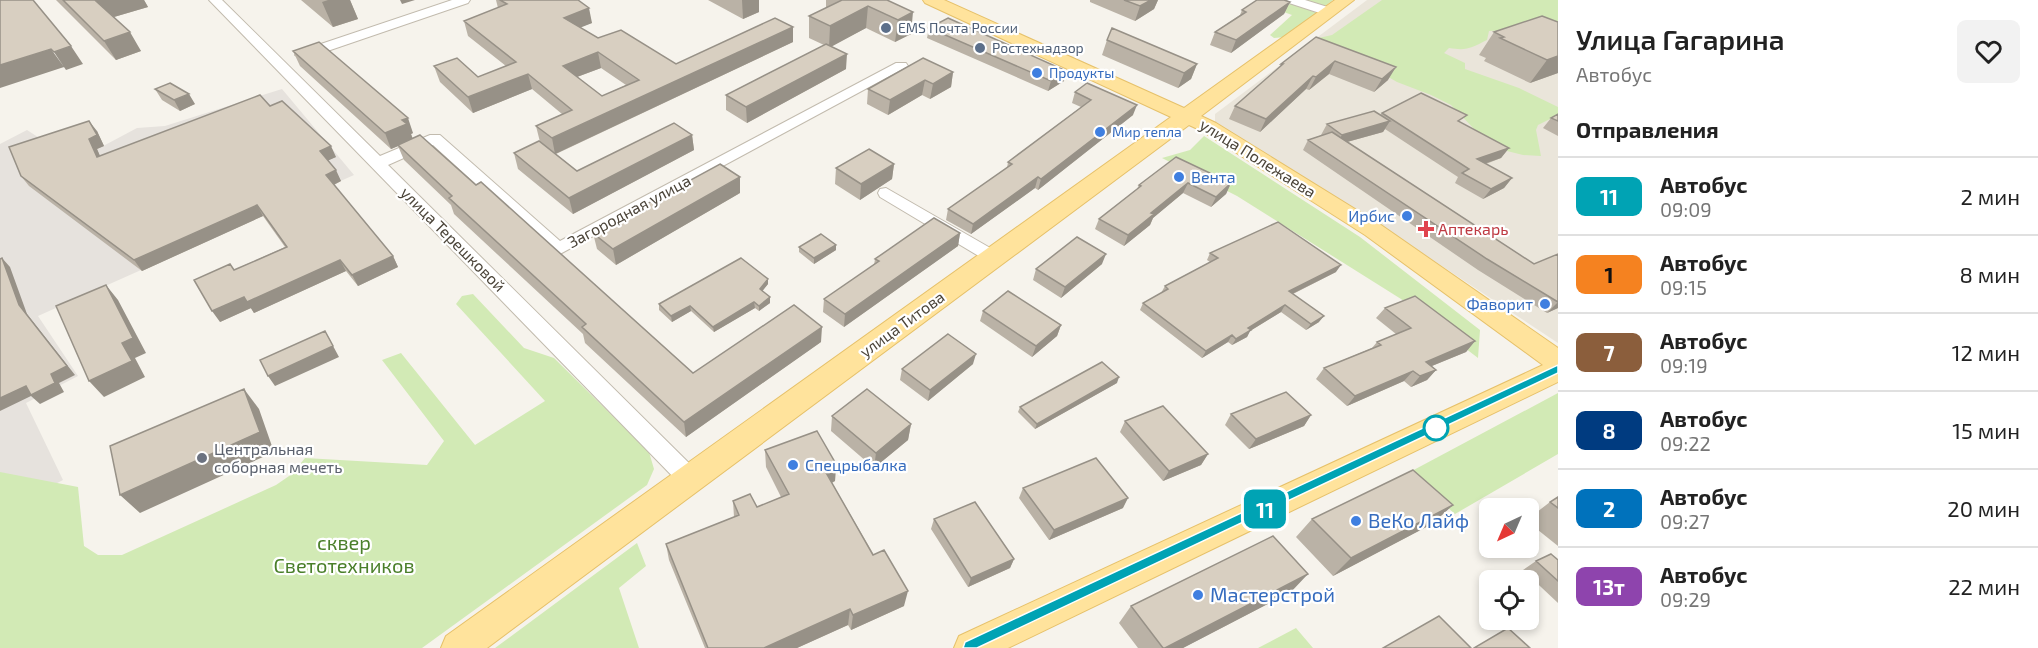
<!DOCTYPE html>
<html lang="ru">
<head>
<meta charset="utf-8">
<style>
  :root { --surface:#fff; --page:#f2f2f2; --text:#222; --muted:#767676; --line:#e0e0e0 }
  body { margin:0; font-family:"Exo 2",sans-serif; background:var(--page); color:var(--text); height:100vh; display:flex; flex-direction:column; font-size:22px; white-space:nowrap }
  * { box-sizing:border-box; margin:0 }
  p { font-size:20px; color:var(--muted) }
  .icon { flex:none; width:33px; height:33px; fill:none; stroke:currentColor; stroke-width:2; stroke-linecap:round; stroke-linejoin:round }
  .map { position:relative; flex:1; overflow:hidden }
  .panel { display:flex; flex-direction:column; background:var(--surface); width:480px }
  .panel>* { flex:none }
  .badge { padding:0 12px; border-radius:9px; font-size:21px; line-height:39px }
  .needle { width:39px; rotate:224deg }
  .fabs { position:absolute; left:1479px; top:498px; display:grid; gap:12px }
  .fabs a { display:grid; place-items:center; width:60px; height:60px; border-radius:9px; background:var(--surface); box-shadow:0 3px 9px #0003; font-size:30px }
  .map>.badge { position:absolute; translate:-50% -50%; box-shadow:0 0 0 3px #fff }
  h2 { padding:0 18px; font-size:22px; line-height:54px }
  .round { display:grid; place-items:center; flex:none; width:63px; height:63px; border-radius:9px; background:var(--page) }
  .summary { display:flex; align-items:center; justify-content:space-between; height:102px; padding:0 18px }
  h1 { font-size:28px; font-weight:600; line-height:45px }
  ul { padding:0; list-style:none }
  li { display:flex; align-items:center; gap:18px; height:78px; padding:0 18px; border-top:2px solid var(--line) }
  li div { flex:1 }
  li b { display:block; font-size:22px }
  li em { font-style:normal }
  li .badge { min-width:66px; font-weight:700; text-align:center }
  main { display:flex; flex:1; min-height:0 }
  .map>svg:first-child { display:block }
  .residential { fill:#eae5da }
  .industrial { fill:#e6e2dd }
  .green { fill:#d2eab5 }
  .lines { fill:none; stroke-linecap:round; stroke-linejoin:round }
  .minor-casing { stroke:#c2bbae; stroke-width:2 }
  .major-casing { stroke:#e6c16a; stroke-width:2 }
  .minor { fill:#fff; fill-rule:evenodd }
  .major { fill:#ffe39c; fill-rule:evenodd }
  .wall { fill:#bab2a6; fill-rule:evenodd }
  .shaded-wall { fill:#979187 }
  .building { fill:#d8cfc1; stroke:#979187; stroke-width:1.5; fill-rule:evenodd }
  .line { fill:#00a3b4; stroke:#fff; stroke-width:1.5 }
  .service-dot { fill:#5c6f8a; stroke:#fff; stroke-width:2 }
  .shop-dot { fill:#3f7fe0; stroke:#fff; stroke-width:2 }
  .health-dot { fill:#e0444e; stroke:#fff; stroke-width:2 }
  .stop-dot { fill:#fff; stroke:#00a3b4; stroke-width:3 }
  .worship-dot { fill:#6b7280; stroke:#fff; stroke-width:2 }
  .labels { text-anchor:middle; stroke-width:4.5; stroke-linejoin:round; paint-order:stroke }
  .far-service-label { font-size:14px; fill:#4e5e75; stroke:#fff; text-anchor:start }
  .far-shop-label { font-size:14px; fill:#366cbe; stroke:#fff; text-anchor:start }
  .street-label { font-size:16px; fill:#4b4439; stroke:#fff }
  .shop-label { font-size:16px; fill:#366cbe; stroke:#fff; text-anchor:start }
  .health-label { font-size:16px; fill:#be3a42; stroke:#fff; text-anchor:start }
  .worship-label { font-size:16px; fill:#5b616d; stroke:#fff; text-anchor:start }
  .near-shop-label { font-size:20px; fill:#366cbe; stroke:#fff; text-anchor:start }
  .near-park-label { font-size:20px; fill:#4a7f2a; stroke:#fff }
</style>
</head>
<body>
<main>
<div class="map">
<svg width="1558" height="648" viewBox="0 0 1558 648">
  <rect width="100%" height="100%" fill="#f6f3ec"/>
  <path class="residential" d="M 1367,0 L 1558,0 L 1558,343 L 1374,221 L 1215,123 L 1215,114 Z"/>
  <path class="industrial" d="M 282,89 L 354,175 L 38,316 L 78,376 L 26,403 L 63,480 L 23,501 L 0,473 L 0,144 L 27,130 L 75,161 L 137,128 L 165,126 Z"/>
  <path class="green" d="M 1289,0 L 1333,0 L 1286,37 L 1274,38 L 1270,35 L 1292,15 L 1281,11 L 1292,2 Z
    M 1382,0 L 1558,0 L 1558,44 L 1508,30 L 1489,31 L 1487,40 C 1471,48 1467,51 1449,48 L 1444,53 L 1465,63 L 1465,69 L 1519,88 L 1558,107 L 1558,115 L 1538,125 L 1536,130 L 1541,156 L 1523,155 L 1503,150 L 1477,132 L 1451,105 L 1431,95 L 1397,82 L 1364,63 L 1311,42 L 1314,39 L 1332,35 Z
    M 1204,136 L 1360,237 L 1480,330 L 1478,358 L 1401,299 L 1237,196 L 1162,158 L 1190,150 Z
    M 473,294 L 524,348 L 554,358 L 649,452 L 654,469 L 647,485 L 422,648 L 0,648 L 0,472 L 78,487 L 84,546 L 98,555 L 122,555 L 276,485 L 292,474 L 305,458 L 427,465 L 444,441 L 382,360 L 401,353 L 475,445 L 545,401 L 456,304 L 462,296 Z
    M 1558,393 L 1558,454 L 1455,514 L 1408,473 Z
    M 637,543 L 646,566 L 619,588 L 639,648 L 495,648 Z
    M 1296,628 L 1313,648 L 1258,648 Z"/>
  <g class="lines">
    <g class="minor-casing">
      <path id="minor" d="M 209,0 L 222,0 L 380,156 L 430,135 L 440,135 L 560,241 L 896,63 L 906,63 L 908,66 L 558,255 L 552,253 L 433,145 L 388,165 L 698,472 L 701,479 L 698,486 L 690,489 L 682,486 Z
        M 452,0 L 470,0 L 468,3 L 307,58 L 302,59 L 295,55 L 297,52 Z
        M 1287,0 L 1305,0 L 1334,9 L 1335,12 L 1329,16 L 1289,3 Z
        M 886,188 L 999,253 L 1002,257 L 999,261 L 987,261 L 880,197 L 878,193 L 880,189 Z"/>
    </g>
    <g class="major-casing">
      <path id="major" d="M 923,0 L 944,0 L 1184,108 L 1335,0 L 1354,0 L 1201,116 L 1216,123 L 1381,225 L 1558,348 L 1558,382 L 1008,648 L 954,648 L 959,636 L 1543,365 L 1365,235 L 1202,131 L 1189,125 L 487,648 L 441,648 L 446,636 L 1171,117 L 925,3 Z"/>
    </g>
    <use href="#minor" class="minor"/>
    <use href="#major" class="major"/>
  </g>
  <path class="wall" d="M 56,0 L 144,0 L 148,7 L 114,17 L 141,51 L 116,60 Z
    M 301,0 L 350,0 L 358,19 L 333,27 Z
    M 496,0 L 578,0 L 592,23 L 580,27 L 598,38 L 676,64 L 793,27 L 793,42 L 556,154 L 577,171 L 692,135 L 694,150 L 573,214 L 518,169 L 514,153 L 540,142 L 536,126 L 562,114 L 532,89 L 473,113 L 440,82 L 434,66 L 478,77 L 506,66 L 468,36 L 464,21 L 498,8 ZM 601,68 L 626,85 L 602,96 L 577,77 Z
    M 708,0 L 759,0 L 759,12 L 743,19 Z
    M 826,0 L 887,0 L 911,34 L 895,42 L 866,28 L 831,46 L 846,69 L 747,123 L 726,110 L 726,95 L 824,45 L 809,38 L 809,16 L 826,8 Z
    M 1090,0 L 1158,0 L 1154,9 L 1135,21 L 1090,2 Z
    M 1290,2 L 1284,14 L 1231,53 L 1210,45 L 1215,32 L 1240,15 L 1242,10 Z
    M 1558,22 L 1558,73 L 1530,83 L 1484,61 L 1486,58 L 1479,55 L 1494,32 Z
    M 929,28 L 1064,81 L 1048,91 L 927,38 Z
    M 1316,37 L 1388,80 L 1374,92 L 1329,74 L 1309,90 L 1306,89 L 1260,132 L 1229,119 L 1235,106 L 1280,67 L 1281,64 Z
    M 1107,40 L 1197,64 L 1191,79 L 1178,88 L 1102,55 Z
    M 293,51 L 413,133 L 411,134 L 413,139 L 693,373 L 821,342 L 686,437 L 585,343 L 583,334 L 454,214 L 451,205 L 404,160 L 398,146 L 391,149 L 300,66 Z
    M 953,72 L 951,87 L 930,99 L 922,95 L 888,115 L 867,104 L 868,89 Z
    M 155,89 L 195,104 L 180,111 L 162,100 Z
    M 1075,92 L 1133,115 L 1038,190 L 1035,188 L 971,234 L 946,220 L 948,209 L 1007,168 L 1008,162 L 1081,107 L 1072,103 Z
    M 270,106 L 336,157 L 328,160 L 341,181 L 334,185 L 393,256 L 398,267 L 358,286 L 346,271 L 254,313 L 251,308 L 220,322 L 234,270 L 285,247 L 263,216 L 142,271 L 29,186 L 21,176 L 97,131 L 104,146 L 97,149 L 100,156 Z
    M 1382,113 L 1461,123 L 1509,148 L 1501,158 L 1486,164 L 1512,178 L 1504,188 L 1483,199 L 1455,183 L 1458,177 L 1385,129 L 1383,132 L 1347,142 L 1534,264 L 1558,254 L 1558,308 L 1547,313 L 1478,270 L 1303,150 L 1308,140 L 1322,135 L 1321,135 L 1327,124 L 1380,115 Z
    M 1558,114 L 1558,136 L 1543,128 L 1551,118 Z
    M 1176,157 L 1231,183 L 1226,194 L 1211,207 L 1183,193 L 1153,218 L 1150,225 L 1124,246 L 1095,229 L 1099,219 L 1137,189 L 1139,185 Z
    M 894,164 L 892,179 L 860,200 L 835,184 L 836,168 Z
    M 740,193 L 616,265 L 597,249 L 593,233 Z
    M 960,233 L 958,246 L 844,327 L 823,312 L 824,299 L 874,265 L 875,259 Z
    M 836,245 L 836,250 L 814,264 L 799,252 L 799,247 Z
    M 1210,253 L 1336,272 L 1293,294 L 1319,322 L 1306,330 L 1281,312 L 1250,331 L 1247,337 L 1232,345 L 1228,342 L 1202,358 L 1140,310 L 1143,303 L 1161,293 L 1165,286 L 1210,262 L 1207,260 Z
    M 1102,264 L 1061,298 L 1033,280 L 1036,269 Z
    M 768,284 L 762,291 L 770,297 L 770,303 L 759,311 L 755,308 L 714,332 L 691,311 L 672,322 L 659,310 L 659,304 Z
    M 1385,308 L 1475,341 L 1466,352 L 1432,366 L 1436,370 L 1427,380 L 1411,387 L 1404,381 L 1347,406 L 1316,379 L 1324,368 L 1372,348 L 1377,342 L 1396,334 L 1376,318 Z
    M 983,311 L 1061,325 L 1057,336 L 1032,357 L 980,321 Z
    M 973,364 L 928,401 L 900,380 L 902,369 Z
    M 1117,383 L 1035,429 L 1018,412 L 1020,407 Z
    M 1231,414 L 1311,415 L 1304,426 L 1249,449 L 1225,425 Z
    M 832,416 L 911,424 L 908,440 L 874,468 L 831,431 Z
    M 1125,421 L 1208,454 L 1201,465 L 1163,481 L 1120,432 Z
    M 765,450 L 836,464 L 835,481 L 832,483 L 904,606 L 851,630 L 848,625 L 797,648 L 705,648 L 669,560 L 666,544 L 734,517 L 733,501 L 757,507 L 781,497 L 766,467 Z
    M 1023,488 L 1123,508 L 1049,540 L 1019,498 Z
    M 1558,497 L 1558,546 L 1528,522 L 1528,519 L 1550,502 Z
    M 1453,505 L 1432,524 L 1333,576 L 1296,537 L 1312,519 Z
    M 934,519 L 1014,559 L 1010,568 L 968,587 L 931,529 Z
    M 1558,560 L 1558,603 L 1523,570 L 1536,561 Z
    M 1291,592 L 1183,648 L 1138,648 L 1119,623 L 1131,606 Z"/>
  <path class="shaded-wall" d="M 99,0 L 144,0 L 148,7 L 107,19 L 96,1 Z
    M 328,0 L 350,0 L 358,19 L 333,27 L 322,2 Z
    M 400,0 L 415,0 L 402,4 Z
    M 742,0 L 759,0 L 759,12 L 743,19 Z
    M 1151,0 L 1158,0 L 1154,9 L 1135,21 L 1140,6 Z
    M 1290,2 L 1284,14 L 1231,53 L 1236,40 Z
    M 868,6 L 866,28 L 829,48 L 830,26 Z
    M 589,8 L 592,23 L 567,33 L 564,18 Z
    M 913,12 L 911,34 L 895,42 L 898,20 Z
    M 793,27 L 793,42 L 555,154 L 552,138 Z
    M 130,32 L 141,51 L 116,60 L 104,41 Z
    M 71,46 L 83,64 L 66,70 L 54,52 Z
    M 51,49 L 64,67 L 0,88 L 0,65 Z
    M 598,52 L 601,68 L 566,81 L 563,66 Z
    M 847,54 L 846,69 L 747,123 L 746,107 Z
    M 1558,56 L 1558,73 L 1530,83 L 1547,60 Z
    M 1335,61 L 1329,74 L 1309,90 L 1316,77 Z
    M 1197,64 L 1191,79 L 1178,88 L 1184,73 Z
    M 1396,67 L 1388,80 L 1374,92 L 1382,79 Z
    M 1066,71 L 1064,81 L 1048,91 L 1051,81 Z
    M 953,72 L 951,87 L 930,99 L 933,84 Z
    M 528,74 L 532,89 L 473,113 L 468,97 Z
    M 1313,76 L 1306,89 L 1260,132 L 1266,119 Z
    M 925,80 L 922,95 L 888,115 L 890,100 Z
    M 189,94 L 195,104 L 180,111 L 174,100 Z
    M 1137,105 L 1133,115 L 1038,190 L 1041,179 Z
    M 408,118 L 413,133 L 411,134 L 413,140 L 391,149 L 385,133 L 402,120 Z
    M 89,121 L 97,131 L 104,146 L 97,149 L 105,168 L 97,157 L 89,139 Z
    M 1390,121 L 1383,132 L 1336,145 L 1342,135 Z
    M 692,135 L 694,150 L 573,214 L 569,198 Z
    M 331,146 L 336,157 L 325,162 L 320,151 Z
    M 1509,148 L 1501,158 L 1469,169 L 1477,159 Z
    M 894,164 L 892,179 L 860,200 L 861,184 Z
    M 336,170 L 341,181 L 331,186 L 326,175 Z
    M 740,177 L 740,193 L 616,265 L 613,249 Z
    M 1038,177 L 1035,188 L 971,234 L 973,224 Z
    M 1512,178 L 1504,188 L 1483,199 L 1491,189 Z
    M 1188,183 L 1183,193 L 1153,218 L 1150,225 L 1124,246 L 1128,235 L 1151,213 Z
    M 1231,183 L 1226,194 L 1211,207 L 1216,197 Z
    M 257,205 L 263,216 L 142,271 L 134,260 Z
    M 960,233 L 958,246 L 844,327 L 845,314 Z
    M 836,245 L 836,250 L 814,264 L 814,258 Z
    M 1106,254 L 1102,264 L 1061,298 L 1065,287 Z
    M 393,256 L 398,267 L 358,286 L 352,275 Z
    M 2,258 L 10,267 L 27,314 L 75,375 L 59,383 L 64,392 L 40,404 L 31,396 L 0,411 L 0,398 L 19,305 Z
    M 340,260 L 346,271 L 254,313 L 247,302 Z
    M 1341,265 L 1336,272 L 1284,298 L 1289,291 Z
    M 768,279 L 768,284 L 760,294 L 760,289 Z
    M 106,285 L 118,300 L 146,353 L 135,358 L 145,377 L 104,397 L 89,381 L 122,343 Z
    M 244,297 L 251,308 L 220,322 L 212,311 Z
    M 770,297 L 770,303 L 759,311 L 759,306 Z
    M 754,302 L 755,308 L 714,332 L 713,327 Z
    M 1558,302 L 1558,308 L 1547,313 Z
    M 1285,305 L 1281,312 L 1250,331 L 1247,337 L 1232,345 L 1236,339 L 1248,328 Z
    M 690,306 L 691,311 L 672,322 L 671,316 Z
    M 1324,316 L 1319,322 L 1306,330 L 1311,324 Z
    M 1061,325 L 1057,336 L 1032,357 L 1036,346 Z
    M 822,327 L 821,342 L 686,437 L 684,422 Z
    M 325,331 L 339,357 L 275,386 L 268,376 Z
    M 1232,335 L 1228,342 L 1202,358 L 1206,351 Z
    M 1475,341 L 1466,352 L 1417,372 L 1426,362 Z
    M 976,354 L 973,364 L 928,401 L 930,390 Z
    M 1436,370 L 1427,380 L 1411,387 L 1420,376 Z
    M 1413,371 L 1404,381 L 1347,406 L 1355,396 Z
    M 1119,377 L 1117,383 L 1035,429 L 1037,424 Z
    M 244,389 L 259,409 L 274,452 L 140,513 L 120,495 Z
    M 1311,415 L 1304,426 L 1249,449 L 1256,439 Z
    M 911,424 L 908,440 L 874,468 L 876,453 Z
    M 1208,454 L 1201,465 L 1163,481 L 1169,471 Z
    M 836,464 L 835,481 L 823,486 L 824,469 Z
    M 1128,498 L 1123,508 L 1049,540 L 1054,530 Z
    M 1453,505 L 1432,524 L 1333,576 L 1351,558 Z
    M 1014,559 L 1010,568 L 968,587 L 971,578 Z
    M 1308,574 L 1291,592 L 1183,648 L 1165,648 Z
    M 908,591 L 904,606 L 851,630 L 853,615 Z
    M 850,609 L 848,625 L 797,648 L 764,648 Z"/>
  <path class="building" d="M 0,0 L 33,0 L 71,46 L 54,52 L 51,49 L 0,65 Z
    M 63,0 L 99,0 L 96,1 L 130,32 L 104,41 Z
    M 500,0 L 578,0 L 589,8 L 564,18 L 598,38 L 621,30 L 676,64 L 775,18 L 793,27 L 552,138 L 536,126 L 572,110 L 528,74 L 468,97 L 434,66 L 457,58 L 478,77 L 516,62 L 464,21 L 507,4 ZM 598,52 L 639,80 L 602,96 L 563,66 Z
    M 842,0 L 887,0 L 913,12 L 898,20 L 868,6 L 830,26 L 809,16 Z
    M 1124,0 L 1151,0 L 1140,6 Z
    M 1257,0 L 1284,0 L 1290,2 L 1236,40 L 1215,32 L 1246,12 L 1242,10 Z
    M 1542,16 L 1558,22 L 1558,56 L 1547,60 L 1500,38 L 1504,37 L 1494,32 Z
    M 948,18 L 1066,71 L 1051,81 L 929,28 Z
    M 1112,28 L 1197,64 L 1184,73 L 1107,40 Z
    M 1316,37 L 1396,67 L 1382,79 L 1335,61 L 1316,77 L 1313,76 L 1266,119 L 1235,106 L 1283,64 L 1281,64 Z
    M 319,42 L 408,118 L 402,120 L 407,124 L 385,133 L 293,51 Z
    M 826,44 L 847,54 L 746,107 L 726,95 Z
    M 923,58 L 953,72 L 933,84 L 925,80 L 890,100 L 868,89 Z
    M 170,83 L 189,94 L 174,100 L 155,89 Z
    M 1087,83 L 1137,105 L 1041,179 L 1038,177 L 973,224 L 948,209 L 1012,164 L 1008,162 L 1091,100 L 1075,92 Z
    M 1421,93 L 1467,115 L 1458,121 L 1509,148 L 1477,159 L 1512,178 L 1491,189 L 1462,173 L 1469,169 L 1382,113 Z
    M 260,95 L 270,106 L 282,101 L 331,146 L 320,151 L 336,170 L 326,175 L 393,256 L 352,275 L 340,260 L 247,302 L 244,297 L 212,311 L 194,280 L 230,264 L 234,270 L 287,247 L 257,205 L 134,260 L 21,176 L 9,147 L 89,121 L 97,135 L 89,139 L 97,157 Z
    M 1374,111 L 1390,121 L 1342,135 L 1327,124 Z
    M 1558,114 L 1558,121 L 1551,118 Z
    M 674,123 L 692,135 L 569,198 L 514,153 L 539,141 L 577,171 Z
    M 1332,132 L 1534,264 L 1558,254 L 1558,302 L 1487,259 L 1308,140 Z
    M 420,135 L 476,185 L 481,182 L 693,373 L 794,305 L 822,327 L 684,422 L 582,327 L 586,324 L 449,198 L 452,196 L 398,145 Z
    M 869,149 L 894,164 L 861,184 L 836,168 Z
    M 1176,157 L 1231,183 L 1216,197 L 1188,183 L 1151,213 L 1154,214 L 1128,235 L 1099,219 L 1141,186 L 1139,185 Z
    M 720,164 L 740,177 L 613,249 L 593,233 Z
    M 934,218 L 960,233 L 845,314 L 824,299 L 879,261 L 875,259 Z
    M 1278,222 L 1341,265 L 1289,291 L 1324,316 L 1311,324 L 1285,305 L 1248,328 L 1251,330 L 1236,339 L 1232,335 L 1206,351 L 1143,303 L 1168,289 L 1165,286 L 1218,258 L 1210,253 Z
    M 821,234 L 836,245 L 814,258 L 799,247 Z
    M 1077,237 L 1106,254 L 1065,287 L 1036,269 Z
    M 2,258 L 19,305 L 67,366 L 51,374 L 55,383 L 31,395 L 26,386 L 0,398 L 0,259 Z
    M 741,258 L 768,279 L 760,289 L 770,297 L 759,306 L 754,302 L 713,327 L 690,306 L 671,316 L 659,304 Z
    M 106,285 L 133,338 L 122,343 L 132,361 L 89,381 L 56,306 Z
    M 1008,291 L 1061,325 L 1036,346 L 983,311 Z
    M 1415,296 L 1475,341 L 1426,362 L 1436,370 L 1420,376 L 1413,371 L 1355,396 L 1324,368 L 1381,345 L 1377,342 L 1411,328 L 1385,308 Z
    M 325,331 L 333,346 L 268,376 L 260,360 Z
    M 948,334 L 976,354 L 930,390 L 902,369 Z
    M 1102,362 L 1119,377 L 1037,424 L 1020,407 Z
    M 244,389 L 260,432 L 120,495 L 110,446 Z
    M 867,389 L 911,424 L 876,453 L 832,416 Z
    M 1286,392 L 1311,415 L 1256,439 L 1231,414 Z
    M 1163,406 L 1208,454 L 1169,471 L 1125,421 Z
    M 817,431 L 836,464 L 824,469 L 873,555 L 884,550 L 908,591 L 853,615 L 850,609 L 764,648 L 708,648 L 666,544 L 739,515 L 733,501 L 750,494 L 757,507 L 789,494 L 765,450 Z
    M 1096,458 L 1128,498 L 1054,530 L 1023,488 Z
    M 1413,470 L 1453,505 L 1351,558 L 1312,519 Z
    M 1558,497 L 1558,508 L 1550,502 Z
    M 975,502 L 1014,559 L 971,578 L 934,519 Z
    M 1273,536 L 1308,574 L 1165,648 L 1163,648 L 1131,606 Z
    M 1551,554 L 1558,560 L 1558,581 L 1536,561 Z
    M 1439,616 L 1471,648 L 1383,648 Z
    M 1508,628 L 1530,648 L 1474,648 Z"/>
  <path class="line" d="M 1558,365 L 1558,373 L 977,648 L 963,648 L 965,642 Z"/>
  <g class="service-dot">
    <circle cx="886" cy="28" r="6"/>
    <circle cx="980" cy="48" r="6"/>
  </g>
  <g class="shop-dot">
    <circle cx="1037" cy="73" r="6"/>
    <circle cx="1100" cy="132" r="6"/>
    <circle cx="1179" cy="177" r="6"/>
    <circle cx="1407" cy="216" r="6"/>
    <circle cx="1545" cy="304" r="6"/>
    <circle cx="793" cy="465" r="6"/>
    <circle cx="1356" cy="521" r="6"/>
    <circle cx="1198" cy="595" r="6"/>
  </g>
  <path class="health-dot" d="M1423 220h6v6h6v6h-6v6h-6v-6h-6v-6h6z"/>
  <circle class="stop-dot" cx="1436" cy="428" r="12"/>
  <circle class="worship-dot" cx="202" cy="458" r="6"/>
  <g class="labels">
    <g class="far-service-label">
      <text x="898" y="33">EMS Почта России</text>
      <text x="992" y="53">Ростехнадзор</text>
    </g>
    <g class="far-shop-label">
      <text x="1049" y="78">Продукты</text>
      <text x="1112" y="137">Мир тепла</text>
    </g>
    <g class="street-label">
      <text transform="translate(1258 158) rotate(32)" y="6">улица Полежаева</text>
      <text transform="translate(629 211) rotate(-28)" y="6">Загородная улица</text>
      <text transform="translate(453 239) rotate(45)" y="6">улица Терешковой</text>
      <text transform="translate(902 324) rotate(-36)" y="6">улица Титова</text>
    </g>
    <g class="shop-label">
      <text x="1191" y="183">Вента</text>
      <text x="1395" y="222" text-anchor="end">Ирбис</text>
      <text x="1533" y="310" text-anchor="end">Фаворит</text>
      <text x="805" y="471">Спецрыбалка</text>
    </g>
    <g class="health-label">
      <text x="1438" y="235">Аптекарь</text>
    </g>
    <g class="worship-label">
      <text x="214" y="455">Центральная<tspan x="214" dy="18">соборная мечеть</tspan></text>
    </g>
    <g class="near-shop-label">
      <text x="1368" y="528">ВеКо Лайф</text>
      <text x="1210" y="602">Мастерстрой</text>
    </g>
    <g class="near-park-label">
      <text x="344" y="550">сквер<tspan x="344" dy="23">Светотехников</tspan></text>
    </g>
  </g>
</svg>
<div class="fabs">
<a><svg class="needle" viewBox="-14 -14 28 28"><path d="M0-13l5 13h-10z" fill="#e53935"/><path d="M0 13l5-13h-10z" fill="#767676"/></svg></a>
<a><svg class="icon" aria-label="locate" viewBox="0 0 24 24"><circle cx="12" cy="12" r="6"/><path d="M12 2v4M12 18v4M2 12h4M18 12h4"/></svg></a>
</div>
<b class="badge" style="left:1265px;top:509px;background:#00a3b4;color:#fff">11</b>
</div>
<section class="panel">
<div class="summary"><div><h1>Улица Гагарина</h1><p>Автобус</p></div><a class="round"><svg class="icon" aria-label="heart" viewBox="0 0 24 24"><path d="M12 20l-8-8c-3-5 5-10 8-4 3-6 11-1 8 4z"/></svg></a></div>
<h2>Отправления</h2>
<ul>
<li><span class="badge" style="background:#00a3b4;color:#fff">11</span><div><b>Автобус</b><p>09:09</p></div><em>2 мин</em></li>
<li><span class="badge" style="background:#f58220;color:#111">1</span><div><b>Автобус</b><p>09:15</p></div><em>8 мин</em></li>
<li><span class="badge" style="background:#8b5e3c;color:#fff">7</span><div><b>Автобус</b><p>09:19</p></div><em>12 мин</em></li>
<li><span class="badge" style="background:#003b80;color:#fff">8</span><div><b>Автобус</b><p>09:22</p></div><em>15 мин</em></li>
<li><span class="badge" style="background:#0072bc;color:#fff">2</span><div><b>Автобус</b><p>09:27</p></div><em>20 мин</em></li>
<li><span class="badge" style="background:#8e44ad;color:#fff">13т</span><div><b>Автобус</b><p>09:29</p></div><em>22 мин</em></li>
</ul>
</section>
</main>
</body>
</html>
